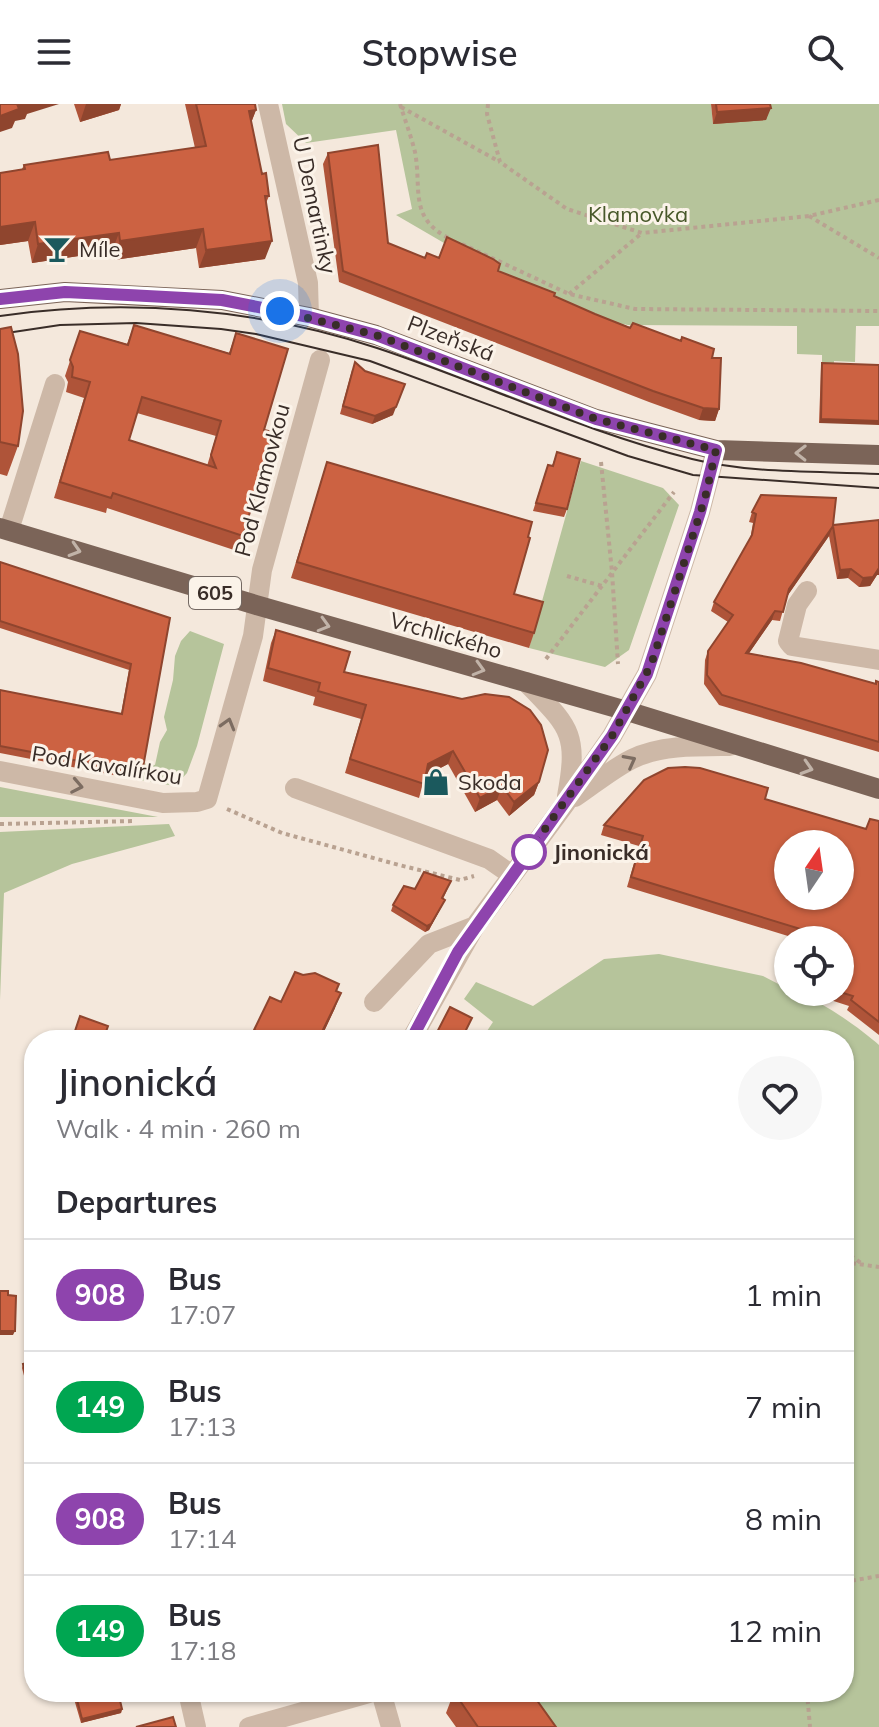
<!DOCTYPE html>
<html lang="en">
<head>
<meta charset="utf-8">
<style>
  :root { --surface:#fff; --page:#f7f7f7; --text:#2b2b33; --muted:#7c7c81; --line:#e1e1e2 }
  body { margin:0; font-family:Mulish,sans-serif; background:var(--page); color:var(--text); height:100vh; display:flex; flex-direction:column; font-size:30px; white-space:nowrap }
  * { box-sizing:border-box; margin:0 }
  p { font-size:26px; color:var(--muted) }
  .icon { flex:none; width:44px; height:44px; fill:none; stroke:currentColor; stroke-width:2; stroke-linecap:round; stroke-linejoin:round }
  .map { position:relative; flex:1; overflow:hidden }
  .details { position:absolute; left:24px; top:926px; width:830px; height:672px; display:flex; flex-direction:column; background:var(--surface); border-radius:32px; box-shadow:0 2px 6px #0004 }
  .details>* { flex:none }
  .badge { padding:0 16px; border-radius:26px; font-size:28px; line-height:52px }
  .needle { width:52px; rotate:13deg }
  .fabs { position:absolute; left:774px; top:726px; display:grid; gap:16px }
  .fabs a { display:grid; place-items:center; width:80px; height:80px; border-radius:50%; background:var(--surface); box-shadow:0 2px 6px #0004; font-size:40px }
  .you { position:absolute; width:40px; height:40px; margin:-20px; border:6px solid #fff; border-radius:50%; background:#1a73e8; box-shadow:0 0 0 12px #1a73e833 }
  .map>.badge { position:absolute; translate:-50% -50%; box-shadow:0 0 0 4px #fff }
  h2 { padding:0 32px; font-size:30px; line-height:72px }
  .round { display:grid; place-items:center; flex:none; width:84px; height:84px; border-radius:42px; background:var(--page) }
  .summary { display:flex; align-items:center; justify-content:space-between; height:136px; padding:0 32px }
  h1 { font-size:38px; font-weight:600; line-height:60px }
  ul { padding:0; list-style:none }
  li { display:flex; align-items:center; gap:24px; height:112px; padding:0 32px; border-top:2px solid var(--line) }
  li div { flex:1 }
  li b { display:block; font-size:30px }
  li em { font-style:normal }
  li .badge { min-width:88px; font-weight:700; text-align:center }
  header { display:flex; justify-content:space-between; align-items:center; height:104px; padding:0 32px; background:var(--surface); font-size:36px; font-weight:600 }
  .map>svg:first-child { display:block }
  .green { fill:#b6c49b }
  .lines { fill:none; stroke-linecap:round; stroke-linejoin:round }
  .path { stroke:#b9a291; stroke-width:4; stroke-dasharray:4 4; stroke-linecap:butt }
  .minor { stroke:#cdb8a7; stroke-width:20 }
  .major { stroke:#7b6458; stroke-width:20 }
  .tram { stroke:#392d28; stroke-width:2 }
  .wall { fill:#af5439; fill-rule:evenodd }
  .shaded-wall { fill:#8f452e }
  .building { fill:#cc6242; stroke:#8f452e; stroke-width:2; fill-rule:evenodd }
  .oneway { stroke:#c1b3a8 }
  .oneway2 { stroke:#7c6c61 }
  .line-casing { stroke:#fff; stroke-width:18 }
  .line { stroke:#8e44ad; stroke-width:12 }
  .walk { stroke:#392d28; stroke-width:8; stroke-dasharray:0 14.4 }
  .stop-dot { fill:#fff; stroke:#8e44ad; stroke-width:4 }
  .labels { text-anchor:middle; stroke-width:6; stroke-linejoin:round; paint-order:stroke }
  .shield { fill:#fbf3e9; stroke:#736862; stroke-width:2 }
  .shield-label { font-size:20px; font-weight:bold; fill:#392d28 }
  .street-label { font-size:22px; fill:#392d28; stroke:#fbf3e9 }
  .park-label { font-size:22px; fill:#48582a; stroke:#fbf3e9 }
  .poi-label { font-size:22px; fill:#392d28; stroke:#fbf3e9; text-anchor:start }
  .stop-label { font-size:22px; font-weight:bold; fill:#392d28; stroke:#fbf3e9; text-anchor:start }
</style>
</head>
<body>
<header><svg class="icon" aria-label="menu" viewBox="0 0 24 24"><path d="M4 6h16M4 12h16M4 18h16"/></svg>Stopwise<svg class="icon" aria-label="search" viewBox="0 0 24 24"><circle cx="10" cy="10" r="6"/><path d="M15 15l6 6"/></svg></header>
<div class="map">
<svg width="879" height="1623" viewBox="0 0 879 1623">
  <rect width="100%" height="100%" fill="#f4e8dc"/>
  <path class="green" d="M 282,0 L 711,0 L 713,20 L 765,0 L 879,0 L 879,222 L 856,222 L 855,258 L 834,257 L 834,260 L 822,259 L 822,251 L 797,250 L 797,222 L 628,221 L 566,210 L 396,111 L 412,105 L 396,26 L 306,39 L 286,20 Z
    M 581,357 L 663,384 L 679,401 L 629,546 L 605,563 L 529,544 Z
    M 190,527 L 224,540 L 197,642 L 187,669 L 175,682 L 139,676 L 142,659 L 155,661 L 160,638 L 167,626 L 164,613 L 173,576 L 175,552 L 181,537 Z
    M 0,683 L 158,713 L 0,713 Z
    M 169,720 L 175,732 L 72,760 L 4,789 L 0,896 L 0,728 Z
    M 659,850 L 763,872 L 788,885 L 788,888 C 811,888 861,925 879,941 L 879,1623 L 554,1623 L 526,1588 L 844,1588 L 844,936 L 481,936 L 493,918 L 464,895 L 476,878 L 533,902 L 604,855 Z"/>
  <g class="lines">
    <path class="path" d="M 400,0 C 405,16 411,32 415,48 C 422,85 408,115 451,135
      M 488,0 L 487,10 L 500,58 L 567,105 L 642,129 L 809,112 L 879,96
      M 401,3 L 500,58
      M 809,112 L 879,154
      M 462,140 L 569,190 L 635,205 L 879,207
      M 569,190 L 642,129
      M 601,358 L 612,468 L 618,560
      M 567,472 L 602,482
      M 546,555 L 674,388
      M 227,705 L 282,729 L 399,761 L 460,776 L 474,772
      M 0,720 L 135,717
      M 844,1147 L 861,1159
      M 844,1158 L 879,1163
      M 844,1478 L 879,1472
      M 807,1588 L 810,1623"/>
    <path class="minor" d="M 268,0 L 308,179 L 309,213
      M 9,426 L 55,280
      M 807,487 L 797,501 L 788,537 L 792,542 L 879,556
      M 526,578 C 569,623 579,628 567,692
      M 0,667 L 163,699 L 197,698 L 207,695 L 253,532 L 262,466 L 320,256
      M 295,684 L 489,755 L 512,771
      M 575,693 C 593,681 612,665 632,655 C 661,641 698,642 730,642
      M 374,898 L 429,840 L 475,822
      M 411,936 L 475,822 L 565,700 L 612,632 L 647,570 L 700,408 L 716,346
      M 188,1588 L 196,1623
      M 381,1588 L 391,1623
      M 249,1623 L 373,1588"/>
    <path class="major" d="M 0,195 L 65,188 L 222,196 L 309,213 L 376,231 L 596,315 L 716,346 L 879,351
      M 0,424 L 256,501 L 627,607 L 879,685"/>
    <path class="tram" d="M 0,212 C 126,194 256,204 377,244 C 483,279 584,328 692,355 C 752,370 817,367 879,370
      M 0,230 L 60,221 L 136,219 L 221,225 L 256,230 L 370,257 L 628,352 L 693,371 L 879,384"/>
  </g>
  <path class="wall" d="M 74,0 L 121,0 L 119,6 L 80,18 Z
    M 185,0 L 255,0 L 256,6 L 251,19 L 262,70 L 269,92 L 266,99 L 265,155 L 199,164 L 196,144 L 114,156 L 112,147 L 32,159 L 28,137 L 0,141 L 0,69 L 22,65 L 24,61 L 110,56 L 195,44 Z
    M 711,0 L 770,0 L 766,16 L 713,20 Z
    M 328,49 L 388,139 L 425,154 L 439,154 L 498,167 L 595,210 L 712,254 L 719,305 L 715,317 L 699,316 L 649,298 L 339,178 L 323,60 Z
    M 134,221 L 229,249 L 236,229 L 264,326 L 243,432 L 237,447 L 107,404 L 106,409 L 54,394 L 84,294 L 66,288 L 68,278 L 65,272 L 80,227 L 127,240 ZM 137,309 L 216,332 L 207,362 L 129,336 Z
    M 0,225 L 18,342 L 7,372 L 0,370 Z
    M 822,259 L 879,261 L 819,319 L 821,263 Z
    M 352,266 L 393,311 L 372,320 L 340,310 Z
    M 557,348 L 567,405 L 564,413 L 533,407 L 545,369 L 552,362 Z
    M 327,358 L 514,490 L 534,529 L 529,544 L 291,474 Z
    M 752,408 L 833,421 L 879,416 L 879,471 L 877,471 L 870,482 L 859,483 L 848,474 L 837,475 L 829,432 L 787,492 L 780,517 L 772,516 L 749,549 L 876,580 L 879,578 L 879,648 L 719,601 L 704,580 L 705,556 L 708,547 L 728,518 L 711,507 L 714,498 L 750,436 L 753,419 L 749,418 Z
    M 0,458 L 170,514 L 142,669 L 139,676 L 0,649 L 0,586 L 121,610 L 129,566 L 0,524 Z
    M 276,526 L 344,568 L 539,678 L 534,691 L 509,712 L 497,696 L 475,708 L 448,660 L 425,672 L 419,694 L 345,669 L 361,615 L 313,601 L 315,593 L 263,577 L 271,539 Z
    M 765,695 L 866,725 L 879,717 L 879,931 L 847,906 L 849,902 L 815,891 L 816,888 L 840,888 L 840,836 L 801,836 L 627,783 L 639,742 L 601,731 L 604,721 Z
    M 451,777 L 443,795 L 442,802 L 429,826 L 425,828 L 391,807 L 393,801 L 415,785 Z
    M 336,887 L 335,904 L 320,936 L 250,936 L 254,926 L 281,898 Z
    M 34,1257 L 34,1311 L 22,1264 L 23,1260 Z
    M 72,1588 L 118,1588 L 122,1605 L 121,1609 L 81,1619 Z
    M 454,1588 L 556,1623 L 456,1623 L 446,1609 Z"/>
  <path class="shaded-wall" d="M 16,0 L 59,0 L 27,10 L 25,15 L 15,17 L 12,24 L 0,28 L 0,12 Z
    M 86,0 L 121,0 L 119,6 L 80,18 Z
    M 771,4 L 766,16 L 713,20 L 717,8 Z
    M 256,6 L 249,24 L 249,7 Z
    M 35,118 L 28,137 L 0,141 L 0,123 Z
    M 203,125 L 196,144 L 114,156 L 120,137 Z
    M 119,129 L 112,147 L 32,159 L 38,140 Z
    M 272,137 L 265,155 L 199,164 L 206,146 Z
    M 405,280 L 393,311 L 372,320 L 375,312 Z
    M 703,304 L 719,305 L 715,317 L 699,316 Z
    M 821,315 L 879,317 L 879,321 L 819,319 Z
    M 833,422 L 829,432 L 786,494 L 789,485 Z
    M 879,464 L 879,471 L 877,471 L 870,482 L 859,483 L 863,474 Z
    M 851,465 L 848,474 L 837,475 L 840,466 Z
    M 775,507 L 772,516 L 743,558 L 746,549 Z
    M 453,647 L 448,660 L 423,673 L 428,660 Z
    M 539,678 L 534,691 L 509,712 L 514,698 Z
    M 502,682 L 497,696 L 475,708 L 480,694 Z
    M 445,796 L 429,826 L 425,828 L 427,822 Z
    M 341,889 L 335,904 L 320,936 L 318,936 Z
    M 0,1227 L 15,1227 L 13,1231 L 0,1231 Z
    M 122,1605 L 121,1609 L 81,1619 L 82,1615 Z"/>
  <path class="building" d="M 0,0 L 17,0 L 19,5 L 0,12 Z
    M 196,0 L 255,0 L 256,6 L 249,7 L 262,70 L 266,69 L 269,92 L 265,92 L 272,137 L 206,146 L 203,125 L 120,137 L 119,129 L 38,140 L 35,118 L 0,123 L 0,69 L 25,65 L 24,61 L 108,48 L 110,56 L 206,42 Z
    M 716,0 L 770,0 L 771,4 L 717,8 Z
    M 378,41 L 388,139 L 425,154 L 427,149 L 439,154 L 447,133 L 493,155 L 500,160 L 498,167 L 555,189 L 554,192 L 595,210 L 630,224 L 633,219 L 681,237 L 682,233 L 714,245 L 712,254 L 721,254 L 719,305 L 703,304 L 653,287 L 343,167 L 328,49 Z
    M 134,221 L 230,250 L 236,229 L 288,245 L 264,326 L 273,328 L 243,432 L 113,389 L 111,394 L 60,378 L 90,278 L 72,273 L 73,263 L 70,256 L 80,227 L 128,241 ZM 142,293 L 221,317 L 211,351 L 216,364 L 129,336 Z
    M 11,223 L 18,250 L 23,307 L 18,342 L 0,338 L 0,225 Z
    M 355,258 L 365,267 L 405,280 L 396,303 L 375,312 L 343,302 Z
    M 822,259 L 879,261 L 879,317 L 821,315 Z
    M 557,348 L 580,355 L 567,405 L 536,399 L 548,361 L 553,362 Z
    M 327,358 L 532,418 L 528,433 L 530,434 L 514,490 L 543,498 L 534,529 L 297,458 Z
    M 761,391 L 836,394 L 833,421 L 879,416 L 879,464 L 873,473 L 863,474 L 851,465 L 840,466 L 833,422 L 789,485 L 783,508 L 775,507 L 746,549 L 801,559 L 876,580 L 876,577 L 879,578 L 879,638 L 722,591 L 707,571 L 708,547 L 733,511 L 714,498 L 752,431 L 756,410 L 752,408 Z
    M 0,458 L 170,514 L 142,669 L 0,642 L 0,586 L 122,610 L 131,560 L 0,517 Z
    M 276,526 L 350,548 L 344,568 L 462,595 L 485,590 L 509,593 L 530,606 L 541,621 L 548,646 L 539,678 L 514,698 L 502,682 L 480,694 L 453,647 L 428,660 L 424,680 L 350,655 L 366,601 L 318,587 L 320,579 L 268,564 Z
    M 685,663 L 700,664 L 768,684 L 765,695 L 866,725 L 870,715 L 879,717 L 879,918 L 851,896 L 853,892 L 840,888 L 840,836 L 833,836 L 833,835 L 631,773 L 643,732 L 604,721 L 644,676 L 668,664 ZM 788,740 L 840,740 L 840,792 L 788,792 Z
    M 424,768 L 451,777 L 442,794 L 445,796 L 431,820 L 427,822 L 393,801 L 404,782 L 415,785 Z
    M 295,868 L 303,871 L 315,869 L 339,880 L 336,887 L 341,889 L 318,936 L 275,936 L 254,926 L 270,893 L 281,898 Z
    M 450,903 L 472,914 L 461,936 L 433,936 Z
    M 80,912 L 108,922 L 103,936 L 72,936 Z
    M 0,1187 L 8,1187 L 8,1191 L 16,1192 L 15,1227 L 0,1227 Z
    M 34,1257 L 34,1301 L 23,1260 Z
    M 75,1588 L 118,1588 L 122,1605 L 82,1615 Z
    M 454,1588 L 531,1588 L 556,1623 L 478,1623 Z
    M 173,1613 L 176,1623 L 136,1623 Z"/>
  <defs><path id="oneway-chevron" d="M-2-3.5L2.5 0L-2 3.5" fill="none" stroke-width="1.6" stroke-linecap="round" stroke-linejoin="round" transform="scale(2)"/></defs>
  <g class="oneway">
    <use href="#oneway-chevron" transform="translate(801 349) rotate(-179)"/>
    <use href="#oneway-chevron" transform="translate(75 446) rotate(17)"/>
    <use href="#oneway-chevron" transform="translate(324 521) rotate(16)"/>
    <use href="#oneway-chevron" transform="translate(479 565) rotate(16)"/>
    <use href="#oneway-chevron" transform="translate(807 664) rotate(17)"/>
  </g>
  <g class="oneway2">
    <use href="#oneway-chevron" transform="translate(228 620) rotate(-74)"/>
    <use href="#oneway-chevron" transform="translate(630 657) rotate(-28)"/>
    <use href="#oneway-chevron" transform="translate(77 682) rotate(11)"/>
  </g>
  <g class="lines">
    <g class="line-casing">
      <path id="line" d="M 0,195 L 65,188 L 128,191 L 222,196 L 309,213 L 376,231 L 596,315 L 716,346 L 700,408 L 647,570 L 612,632 L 458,848 L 411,936"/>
    </g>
    <use href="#line" class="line"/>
    <path class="walk" d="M 280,207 L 376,231 L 596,315 L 716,346 L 705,394 L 651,561 L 612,632 L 527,750 L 529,748"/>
  </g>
  <defs>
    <g id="bar-bare" transform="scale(2.16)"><path d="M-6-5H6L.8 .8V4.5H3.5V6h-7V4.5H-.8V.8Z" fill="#1b595d" stroke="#fbf3e9" stroke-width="2.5" paint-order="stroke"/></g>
    <g id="shop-bare" transform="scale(2.16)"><path d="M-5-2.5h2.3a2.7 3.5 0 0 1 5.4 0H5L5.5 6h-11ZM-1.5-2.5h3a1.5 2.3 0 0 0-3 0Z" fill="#1b595d" stroke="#fbf3e9" stroke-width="2.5" paint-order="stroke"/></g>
  </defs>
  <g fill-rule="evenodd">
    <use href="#bar-bare" x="57" y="145"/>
    <use href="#shop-bare" x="436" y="678"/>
  </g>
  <circle class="stop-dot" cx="529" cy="748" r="16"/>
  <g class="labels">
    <rect class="shield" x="189" y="473" width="52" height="32" rx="6"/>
    <g class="shield-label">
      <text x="215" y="496">605</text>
    </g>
    <g class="street-label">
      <text transform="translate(315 101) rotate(78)" y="8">U Demartinky</text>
      <text transform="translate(451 234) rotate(21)" y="8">Plzeňská</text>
      <text transform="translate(262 376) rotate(-75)" y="8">Pod Klamovkou</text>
      <text transform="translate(446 531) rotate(16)" y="8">Vrchlického</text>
      <text transform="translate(107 661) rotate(9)" y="8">Pod Kavalírkou</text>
    </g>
    <g class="park-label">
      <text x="638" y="118">Klamovka</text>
    </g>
    <g class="poi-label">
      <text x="79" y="153">Míle</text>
      <text x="458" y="686">Skoda</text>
    </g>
    <g class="stop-label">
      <text x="553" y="756">Jinonická</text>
    </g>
  </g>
</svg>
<div class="fabs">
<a><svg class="needle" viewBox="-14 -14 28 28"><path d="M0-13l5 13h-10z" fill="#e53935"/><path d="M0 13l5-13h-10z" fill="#7c7c81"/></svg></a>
<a><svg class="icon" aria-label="locate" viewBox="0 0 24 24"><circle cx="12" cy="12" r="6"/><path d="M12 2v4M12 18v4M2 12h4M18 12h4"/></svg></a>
</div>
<div class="you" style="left:280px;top:207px"></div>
<section class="details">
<div class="summary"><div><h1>Jinonická</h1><p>Walk · 4 min · 260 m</p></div><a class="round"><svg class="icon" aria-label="heart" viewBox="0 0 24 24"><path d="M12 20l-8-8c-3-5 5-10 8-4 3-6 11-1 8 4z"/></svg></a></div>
<h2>Departures</h2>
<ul>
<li><span class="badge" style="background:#8e44ad;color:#fff">908</span><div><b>Bus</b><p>17:07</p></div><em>1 min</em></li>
<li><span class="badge" style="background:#00a651;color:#fff">149</span><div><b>Bus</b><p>17:13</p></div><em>7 min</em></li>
<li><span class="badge" style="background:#8e44ad;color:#fff">908</span><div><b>Bus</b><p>17:14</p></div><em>8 min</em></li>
<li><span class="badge" style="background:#00a651;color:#fff">149</span><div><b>Bus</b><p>17:18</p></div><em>12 min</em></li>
</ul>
</section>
</div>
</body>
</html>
